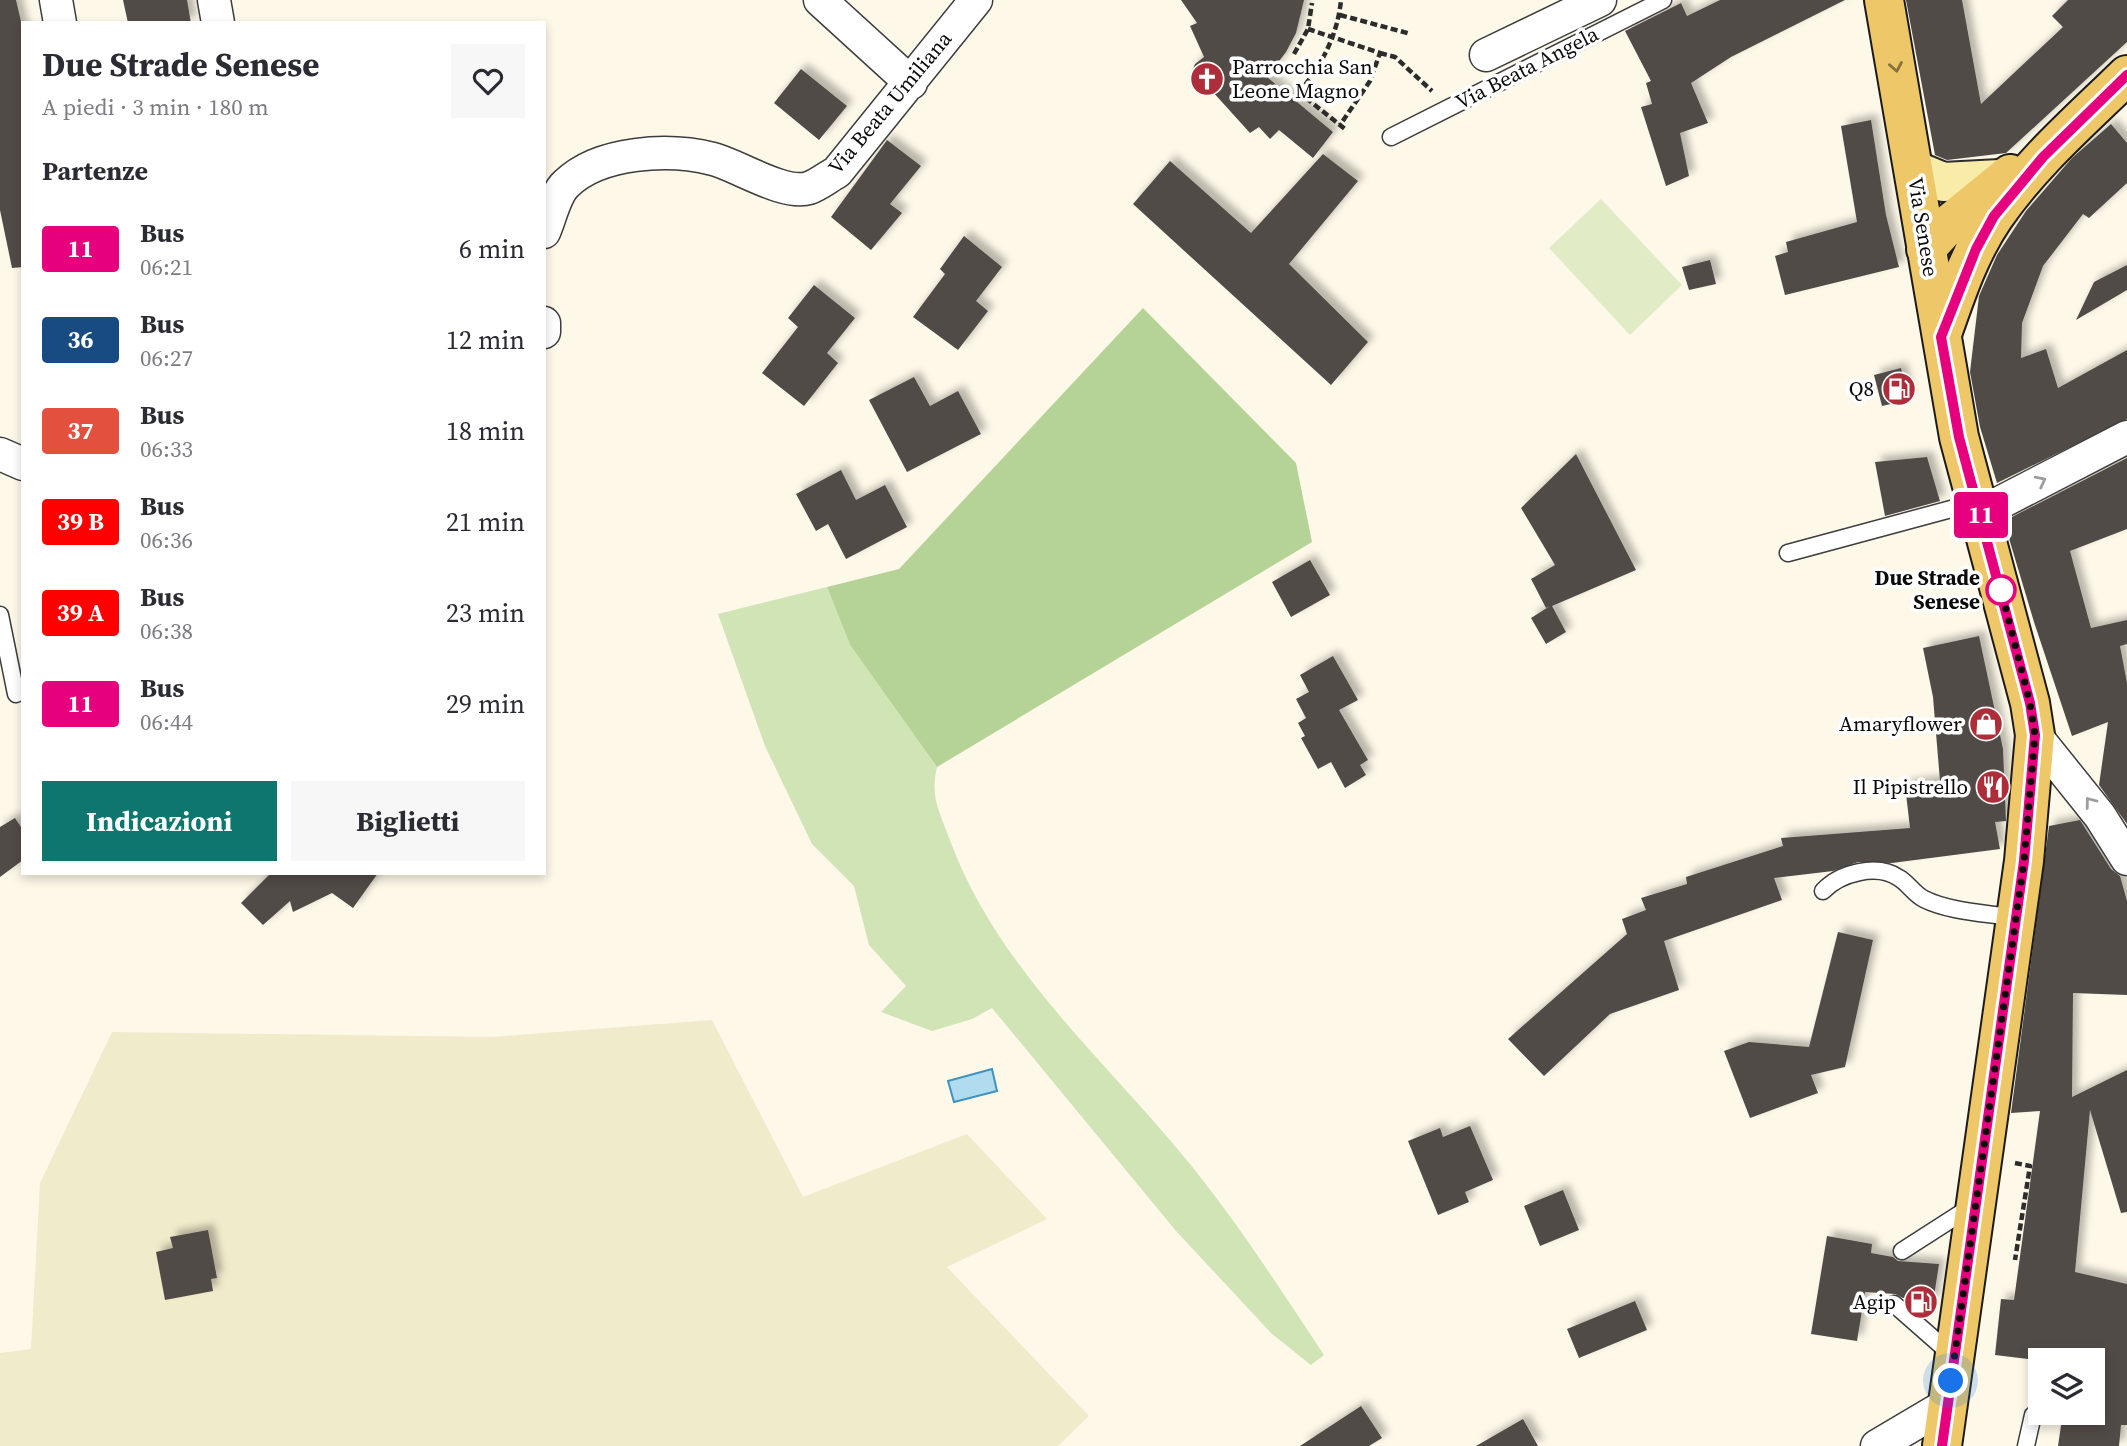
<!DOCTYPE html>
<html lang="it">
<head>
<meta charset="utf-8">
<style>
  :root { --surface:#fff; --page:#f7f7f7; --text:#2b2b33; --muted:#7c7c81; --accent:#0f766e }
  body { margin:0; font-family:"Source Serif 4",serif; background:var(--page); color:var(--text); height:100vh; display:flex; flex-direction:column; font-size:26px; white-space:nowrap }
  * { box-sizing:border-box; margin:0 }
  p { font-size:23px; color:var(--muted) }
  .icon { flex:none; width:38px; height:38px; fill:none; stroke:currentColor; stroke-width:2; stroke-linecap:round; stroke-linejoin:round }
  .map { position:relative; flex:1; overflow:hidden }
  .drawer { position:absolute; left:21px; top:21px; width:525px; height:854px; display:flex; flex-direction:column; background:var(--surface); border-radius:0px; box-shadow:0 4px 10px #0003 }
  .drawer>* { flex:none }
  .badge { padding:0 14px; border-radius:5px; font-size:24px; line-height:46px }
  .buttons { position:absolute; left:2028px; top:1348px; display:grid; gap:14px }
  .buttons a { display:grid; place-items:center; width:77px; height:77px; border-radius:0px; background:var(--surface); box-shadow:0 4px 10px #0003; font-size:35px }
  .you { position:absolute; width:35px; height:35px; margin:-18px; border:5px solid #fff; border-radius:50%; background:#1a73e8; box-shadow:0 0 0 10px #1a73e833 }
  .map>.badge { position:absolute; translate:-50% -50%; box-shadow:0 0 0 4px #fff }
  h2 { padding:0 21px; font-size:26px; line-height:63px }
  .round { display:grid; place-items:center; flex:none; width:74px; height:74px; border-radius:0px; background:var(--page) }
  .summary { display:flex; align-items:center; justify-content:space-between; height:119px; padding:0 21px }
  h1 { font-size:33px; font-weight:700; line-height:52px }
  .cta { display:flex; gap:14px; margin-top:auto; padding:14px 21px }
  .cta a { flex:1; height:80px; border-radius:0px; background:var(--accent); color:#fff; font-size:28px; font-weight:700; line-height:80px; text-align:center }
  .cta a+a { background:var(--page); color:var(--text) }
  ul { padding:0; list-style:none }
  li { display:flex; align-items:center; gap:21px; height:91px; padding:0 21px }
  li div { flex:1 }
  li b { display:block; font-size:26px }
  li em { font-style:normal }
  li .badge { min-width:77px; font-weight:700; text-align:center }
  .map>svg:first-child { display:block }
  .farmland { fill:#f0ebcb }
  .green { fill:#d0e4b6 }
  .forest { fill:#b5d396 }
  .pitch { fill:#e1ecc7 }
  .water { fill:#b1dcf0; stroke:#3e93c1; stroke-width:2 }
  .building { fill:#514b47; filter:url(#shadow) }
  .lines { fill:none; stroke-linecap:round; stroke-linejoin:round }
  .lane-casing { stroke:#3d3d3d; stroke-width:19 }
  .street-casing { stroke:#3d3d3d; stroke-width:35 }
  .secondary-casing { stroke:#2c2c2c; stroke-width:42 }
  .primary-casing { stroke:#1b1b1b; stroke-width:42 }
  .path { stroke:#2c2c2c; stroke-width:4.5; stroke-dasharray:7 3.5; stroke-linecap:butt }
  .lane { stroke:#fff; stroke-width:16 }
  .street { stroke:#fff; stroke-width:32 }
  .secondary { stroke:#f8eca8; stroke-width:38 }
  .primary { stroke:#eec768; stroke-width:38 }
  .oneway { stroke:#87723e }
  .oneway2 { stroke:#9d9d9d }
  .line-casing { stroke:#fff; stroke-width:16 }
  .line { stroke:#e6007e; stroke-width:10 }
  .walk { stroke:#0a0a0a; stroke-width:7; stroke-dasharray:0 12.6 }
  .stop-dot { fill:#fff; stroke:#e6007e; stroke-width:3.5 }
  .labels { text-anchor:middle; stroke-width:7; stroke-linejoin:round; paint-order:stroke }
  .poi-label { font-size:21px; fill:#0a0a0a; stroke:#fff; text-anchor:end }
  .street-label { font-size:21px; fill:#0a0a0a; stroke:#fff }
  .stop-label { font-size:21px; font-weight:bold; fill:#0a0a0a; stroke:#fff; text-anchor:end }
</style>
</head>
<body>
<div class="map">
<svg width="2127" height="1446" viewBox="0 0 2127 1446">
  <defs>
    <filter id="shadow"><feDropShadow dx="6" dy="-6" stdDeviation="3.5" flood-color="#0004"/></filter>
  </defs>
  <rect width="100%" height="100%" fill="#fdf8e8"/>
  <path class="farmland" d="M 712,1020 L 803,1197 L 967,1134 L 1047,1219 L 947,1267 L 1089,1416 L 1058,1446 L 0,1446 L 0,1353 L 31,1349 L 40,1183 L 112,1032 L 492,1037 Z"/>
  <path class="green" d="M 827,587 L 850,645 L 937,767 C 930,797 939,810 949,838 C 996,965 1095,1050 1180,1152 C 1233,1215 1278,1286 1324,1355 L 1311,1365 L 1272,1334 L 1176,1231 L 992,1008 L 972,1019 L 932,1031 L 881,1012 L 906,986 L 869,945 L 854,886 L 812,844 L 765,746 L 718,614 Z"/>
  <path class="forest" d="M 1143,308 L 1296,463 L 1312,542 L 937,767 L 850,645 L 827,587 L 899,569 Z"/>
  <path class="pitch" d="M 1601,199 L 1682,285 L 1630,335 L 1549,248 Z"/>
  <path class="water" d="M 992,1069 L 997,1091 L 954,1102 L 948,1081 Z"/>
  <path class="building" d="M 0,0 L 16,0 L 23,30 L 23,267 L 12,268 L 0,210 Z
    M 123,0 L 187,0 L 191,23 L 128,23 Z
    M 1181,0 L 1304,0 L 1296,33 L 1286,52 L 1267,77 L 1333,132 L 1313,158 L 1279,130 L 1270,139 L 1259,127 L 1250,133 L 1212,91 L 1202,93 L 1193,84 L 1191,74 L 1195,64 L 1204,57 L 1190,26 L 1197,23 Z
    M 1720,0 L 1845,0 L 1731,57 L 1691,83 L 1708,123 L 1680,133 L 1689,176 L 1666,186 L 1641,107 L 1652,104 L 1646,83 L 1651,81 L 1625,31 L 1681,3 L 1687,16 Z
    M 1906,0 L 1962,0 L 1981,104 L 2063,27 L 2052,16 L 2068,0 L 2127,0 L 2127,42 L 2006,153 L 1947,160 L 1935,155 Z
    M 801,69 L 847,106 L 819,140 L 774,103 Z
    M 1871,120 L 1886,215 L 1899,267 L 1785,295 L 1775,256 L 1788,252 L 1786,242 L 1857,222 L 1841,126 Z
    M 2111,124 L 2127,143 L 2127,183 L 2089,218 L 2083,214 L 2043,266 L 2022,323 L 2021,358 L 2046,349 L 2058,388 L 2127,350 L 2127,419 L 1997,483 L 1980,427 L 1970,372 L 1979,296 L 1997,255 L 2026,211 L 2072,158 Z
    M 887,140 L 921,166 L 890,204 L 902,213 L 871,250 L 831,217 Z
    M 1323,154 L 1358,181 L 1289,264 L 1368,342 L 1331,385 L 1133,204 L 1170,161 L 1251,233 Z
    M 964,236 L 1002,267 L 976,301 L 988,311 L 958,350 L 913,317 L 945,274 L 940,269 Z
    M 1710,260 L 1716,284 L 1689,290 L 1682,267 Z
    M 2127,265 L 2127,290 L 2076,320 L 2094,282 Z
    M 814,285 L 855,318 L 827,353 L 838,363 L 804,406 L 762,373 L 798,327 L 788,318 Z
    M 1901,368 L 1908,400 L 1882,406 L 1874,375 Z
    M 914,377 L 930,406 L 958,391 L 981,434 L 907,472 L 869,400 Z
    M 1576,454 L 1636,570 L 1552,606 L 1566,632 L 1546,644 L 1531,618 L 1550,606 L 1546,608 L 1531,579 L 1555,565 L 1521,508 Z
    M 1927,457 L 1940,501 L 1885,516 L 1875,462 Z
    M 2127,458 L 2127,529 L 2070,551 L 2091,628 L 2127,620 L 2127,644 L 2120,646 L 2127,683 L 2127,824 L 2099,785 L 2108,722 L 2072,736 L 2034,622 L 2005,525 L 2010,523 L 2008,519 Z
    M 841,470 L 856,500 L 885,485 L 907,527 L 846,559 L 828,524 L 816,531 L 796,494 Z
    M 1310,560 L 1330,595 L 1291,617 L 1272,582 Z
    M 1979,636 L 2003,749 L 2006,821 L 1995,822 L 2000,849 L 1892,863 L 1858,862 L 1833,871 L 1774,878 L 1782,900 L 1664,941 L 1679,990 L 1610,1014 L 1544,1076 L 1508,1039 L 1627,934 L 1622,919 L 1646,910 L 1641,898 L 1687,884 L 1686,877 L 1783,846 L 1781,838 L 1910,828 L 1905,785 L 1940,781 L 1933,697 L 1923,648 Z
    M 1333,656 L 1358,700 L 1339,710 L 1368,760 L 1360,765 L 1366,775 L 1345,788 L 1331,762 L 1318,769 L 1301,738 L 1305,736 L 1298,723 L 1306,718 L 1296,699 L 1309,692 L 1300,675 Z
    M 15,818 L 23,830 L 23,860 L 0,877 L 0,827 Z
    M 2080,820 L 2111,869 L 2120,876 L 2127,901 L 2127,995 L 2073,993 L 2072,1097 L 2127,1070 L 2127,1212 L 2121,1213 L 2090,1110 L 2075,1272 L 2127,1284 L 2127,1425 L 2121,1425 L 2119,1446 L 2058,1446 L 2063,1412 L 2093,1412 L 2093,1360 L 2067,1360 L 2029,1353 L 2028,1359 L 1995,1355 L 2001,1299 L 2014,1300 L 2040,1111 L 2011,1113 L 2049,826 Z
    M 271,873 L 378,873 L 353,908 L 332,893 L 293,912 L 290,901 L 263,925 L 241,903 Z
    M 1838,932 L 1873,940 L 1845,1067 L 1811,1075 L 1818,1093 L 1750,1118 L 1724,1051 L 1749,1042 L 1809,1047 Z
    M 1470,1126 L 1493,1180 L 1465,1192 L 1469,1202 L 1438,1215 L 1408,1141 L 1440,1128 L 1443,1137 Z
    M 1563,1190 L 1579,1230 L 1540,1246 L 1524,1206 Z
    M 208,1230 L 217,1278 L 211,1279 L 213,1291 L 165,1300 L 156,1252 L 173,1248 L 170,1237 Z
    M 1827,1236 L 1872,1244 L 1871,1253 L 1893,1257 L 1898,1261 L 1939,1264 L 1933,1303 L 1903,1298 L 1895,1294 L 1865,1292 L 1857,1341 L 1811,1334 Z
    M 1635,1301 L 1647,1330 L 1579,1358 L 1567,1329 Z
    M 1361,1406 L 1382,1438 L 1369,1446 L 1300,1446 Z
    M 1523,1419 L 1538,1446 L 1476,1446 Z"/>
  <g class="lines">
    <g class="lane-casing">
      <path id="lane" d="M 1391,137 L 1663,0
        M 1788,553 L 1977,502
        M 0,615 L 16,694
        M 1823,891 C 1840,873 1877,863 1899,878 C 1908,883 1914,894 1924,899 C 1950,912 1987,913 2015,918
        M 1902,1251 L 1972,1206
        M 1894,1304 L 1952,1355
        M 2026,1446 L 2033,1415"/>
    </g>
    <g class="street-casing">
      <path id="street" d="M 56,0 L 60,23
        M 214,0 L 218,23
        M 820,0 L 911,83
        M 1486,55 L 1600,0
        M 544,232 C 550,219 555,194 566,184 C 600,151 669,148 713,159 C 737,165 784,196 809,188 C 818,185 828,177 837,172 L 976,0
        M 544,323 L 544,332
        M 0,454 L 23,464
        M 1980,513 L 2127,437
        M 2035,735 L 2100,816 L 2127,859
        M 1877,1446 L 1948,1404"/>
    </g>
    <g class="secondary-casing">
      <path id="secondary" d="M 1914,170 L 1943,182 L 2000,179"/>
    </g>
    <g class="primary-casing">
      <path id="primary" d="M 1884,0 L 1959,437 L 2030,703 L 2035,735 L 2024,861 L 1942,1446
        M 1926,249 L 1950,223 L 2010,174
        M 1942,334 C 1956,294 1970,252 1994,217 C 2031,163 2081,120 2127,75"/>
    </g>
    <path class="path" d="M 1340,15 L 1411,34
      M 1308,29 L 1380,53 L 1370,81 L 1340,125
      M 1380,53 L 1395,57 L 1432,91
      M 1294,54 L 1308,29 L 1312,3
      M 1306,98 L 1345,129
      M 1292,101 C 1318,71 1337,40 1341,0
      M 2015,1163 L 2030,1166 L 2015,1260"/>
    <use href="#lane" class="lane"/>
    <use href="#street" class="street"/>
    <use href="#secondary" class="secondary"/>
    <use href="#primary" class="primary"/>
  </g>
  <defs><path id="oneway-chevron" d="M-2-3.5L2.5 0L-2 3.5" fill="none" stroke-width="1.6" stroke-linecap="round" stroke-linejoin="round" transform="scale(1.75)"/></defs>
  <use class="oneway" href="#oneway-chevron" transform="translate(1896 67) rotate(80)"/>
  <g class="oneway2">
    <use href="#oneway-chevron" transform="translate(2041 481) rotate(-27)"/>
    <use href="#oneway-chevron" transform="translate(2090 802) rotate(-127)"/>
  </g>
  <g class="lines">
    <g class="line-casing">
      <path id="line" d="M 1942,1446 L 2024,861 L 2035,735 L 2030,703 L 1959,437 L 1941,337 L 1976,249 L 1994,216 L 2043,157 L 2127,75"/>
    </g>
    <use href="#line" class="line"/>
    <path class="walk" d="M 1951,1381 L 2024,861 L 2035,735 L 2030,703 L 2001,590"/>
  </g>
  <defs>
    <g id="church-disc" transform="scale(1.75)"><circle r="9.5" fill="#ad2e3a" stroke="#fff"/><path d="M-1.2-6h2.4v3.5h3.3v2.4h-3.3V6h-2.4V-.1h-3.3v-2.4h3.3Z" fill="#fff"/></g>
    <g id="fuel-disc" transform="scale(1.75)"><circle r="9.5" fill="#ad2e3a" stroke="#fff"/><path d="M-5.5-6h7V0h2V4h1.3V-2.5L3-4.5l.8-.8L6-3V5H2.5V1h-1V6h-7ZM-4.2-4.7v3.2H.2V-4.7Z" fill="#fff"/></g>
    <g id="shop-disc" transform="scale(1.75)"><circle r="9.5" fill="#ad2e3a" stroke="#fff"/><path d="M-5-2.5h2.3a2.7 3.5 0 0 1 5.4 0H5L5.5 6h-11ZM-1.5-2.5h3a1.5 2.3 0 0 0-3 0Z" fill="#fff"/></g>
    <g id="restaurant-disc" transform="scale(1.75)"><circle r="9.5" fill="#ad2e3a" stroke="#fff"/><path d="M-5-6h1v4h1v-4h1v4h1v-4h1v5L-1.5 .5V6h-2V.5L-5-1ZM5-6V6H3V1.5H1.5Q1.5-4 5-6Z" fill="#fff"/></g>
  </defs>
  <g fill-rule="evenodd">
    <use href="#church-disc" x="1207" y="79"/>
    <use href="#fuel-disc" x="1899" y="389"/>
    <use href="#shop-disc" x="1986" y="724"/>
    <use href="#restaurant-disc" x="1993" y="787"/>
    <use href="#fuel-disc" x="1921" y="1302"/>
  </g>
  <circle class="stop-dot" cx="2001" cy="590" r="14"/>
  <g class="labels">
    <g class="poi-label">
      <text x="1232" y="74" text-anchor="start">Parrocchia San<tspan x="1232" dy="24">Leone Magno</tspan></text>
      <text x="1874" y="396">Q8</text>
      <text x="1962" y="731">Amaryflower</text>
      <text x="1968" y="794">Il Pipistrello</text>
      <text x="1896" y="1309">Agip</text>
    </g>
    <g class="street-label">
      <text transform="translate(1527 68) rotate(-27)" y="7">Via Beata Angela</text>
      <text transform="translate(890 103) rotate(-50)" y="7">Via Beata Umiliana</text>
      <text transform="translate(1923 227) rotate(81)" y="7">Via Senese</text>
    </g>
    <g class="stop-label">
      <text x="1980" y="585">Due Strade<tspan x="1980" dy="24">Senese</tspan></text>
    </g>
  </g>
</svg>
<div class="buttons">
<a><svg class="icon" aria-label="layers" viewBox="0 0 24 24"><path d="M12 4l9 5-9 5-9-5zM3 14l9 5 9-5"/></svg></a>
</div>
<div class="you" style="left:1951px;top:1381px"></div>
<b class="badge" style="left:1981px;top:515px;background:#e6007e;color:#fff">11</b>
<section class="drawer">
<div class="summary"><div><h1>Due Strade Senese</h1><p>A piedi · 3 min · 180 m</p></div><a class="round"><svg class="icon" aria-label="heart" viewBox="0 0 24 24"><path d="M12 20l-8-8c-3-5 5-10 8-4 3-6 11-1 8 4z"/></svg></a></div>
<h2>Partenze</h2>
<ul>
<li><span class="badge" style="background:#e6007e;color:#fff">11</span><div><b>Bus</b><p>06:21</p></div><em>6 min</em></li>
<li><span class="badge" style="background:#184b81;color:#fff">36</span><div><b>Bus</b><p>06:27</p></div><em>12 min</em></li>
<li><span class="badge" style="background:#e4503e;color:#fff">37</span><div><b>Bus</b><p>06:33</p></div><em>18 min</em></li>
<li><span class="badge" style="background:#f00;color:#fff">39 B</span><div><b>Bus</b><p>06:36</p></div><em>21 min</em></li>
<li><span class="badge" style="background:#f00;color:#fff">39 A</span><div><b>Bus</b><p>06:38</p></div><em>23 min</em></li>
<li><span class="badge" style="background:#e6007e;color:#fff">11</span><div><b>Bus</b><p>06:44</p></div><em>29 min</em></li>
</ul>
<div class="cta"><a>Indicazioni</a><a>Biglietti</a></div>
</section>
</div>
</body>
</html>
